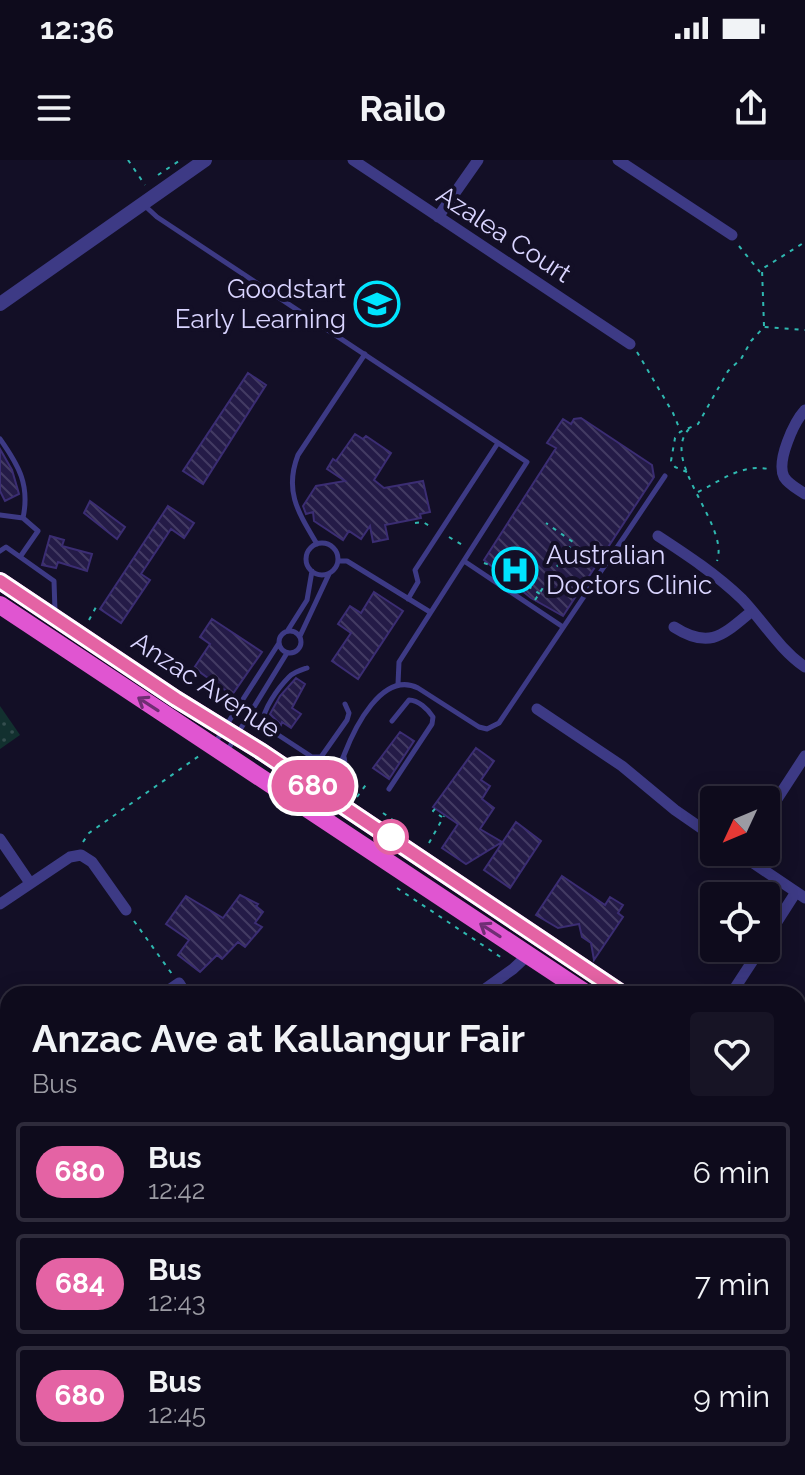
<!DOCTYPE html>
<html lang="en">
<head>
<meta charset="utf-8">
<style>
  :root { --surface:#0e0b1c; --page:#171425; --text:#f1f3f6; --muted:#9b9ba3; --line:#2e2b3b }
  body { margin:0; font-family:Raleway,sans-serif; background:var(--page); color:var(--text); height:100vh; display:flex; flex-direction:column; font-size:30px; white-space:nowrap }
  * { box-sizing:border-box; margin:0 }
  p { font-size:26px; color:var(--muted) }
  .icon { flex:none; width:44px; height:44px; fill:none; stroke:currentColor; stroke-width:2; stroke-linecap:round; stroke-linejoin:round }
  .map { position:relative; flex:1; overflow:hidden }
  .panel { position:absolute; left:0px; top:826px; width:806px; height:490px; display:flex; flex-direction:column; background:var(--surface); border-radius:24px 24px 0 0; box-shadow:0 4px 20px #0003,0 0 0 2px var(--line) }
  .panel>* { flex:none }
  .badge { padding:0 16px; border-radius:26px; font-size:28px; line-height:52px }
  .needle { width:52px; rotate:226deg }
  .buttons { position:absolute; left:700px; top:626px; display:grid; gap:16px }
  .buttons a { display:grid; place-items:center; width:80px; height:80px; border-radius:8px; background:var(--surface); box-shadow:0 4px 20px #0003,0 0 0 2px var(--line); font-size:40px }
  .map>.badge { position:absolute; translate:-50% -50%; box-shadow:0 0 0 4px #fff }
  .round { display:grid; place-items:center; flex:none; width:84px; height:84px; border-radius:8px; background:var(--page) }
  .head { display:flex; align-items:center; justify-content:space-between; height:136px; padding:0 32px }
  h1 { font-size:38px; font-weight:700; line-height:60px }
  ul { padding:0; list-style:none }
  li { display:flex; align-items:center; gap:24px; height:100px; margin:0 16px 12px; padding:0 16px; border:4px solid var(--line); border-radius:8px }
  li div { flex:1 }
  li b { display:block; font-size:30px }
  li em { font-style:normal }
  li .badge { min-width:88px; font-weight:700; text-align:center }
  .status { display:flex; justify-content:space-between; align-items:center; height:56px; padding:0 40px; background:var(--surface); direction:ltr }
  .status svg { height:22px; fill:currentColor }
  header { display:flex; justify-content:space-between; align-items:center; height:104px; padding:0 32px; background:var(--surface); font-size:36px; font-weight:700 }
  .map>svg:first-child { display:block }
  .grass { fill:url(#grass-dots) }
  .building { fill:url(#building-back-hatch); stroke:#3b2d73; stroke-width:2 }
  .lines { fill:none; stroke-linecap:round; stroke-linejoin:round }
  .path { stroke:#2fb8b0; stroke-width:2; stroke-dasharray:4 6; stroke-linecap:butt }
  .service { stroke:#3d3a85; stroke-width:5 }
  .minor { stroke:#3d3a85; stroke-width:11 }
  .tertiary { stroke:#3d3a85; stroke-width:14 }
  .trunk { stroke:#e055d1; stroke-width:18 }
  .oneway { stroke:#6f2e73 }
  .line-casing { stroke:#fff; stroke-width:18 }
  .line { stroke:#e463a4; stroke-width:12 }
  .stop-dot { fill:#fff; stroke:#e463a4; stroke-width:4 }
  .labels { text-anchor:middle; stroke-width:8; stroke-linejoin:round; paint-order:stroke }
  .street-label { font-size:26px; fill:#d9d4ff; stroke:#130f26 }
  .poi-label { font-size:26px; fill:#d9d4ff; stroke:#130f26; text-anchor:end }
</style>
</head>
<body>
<div class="status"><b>12:36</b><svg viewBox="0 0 49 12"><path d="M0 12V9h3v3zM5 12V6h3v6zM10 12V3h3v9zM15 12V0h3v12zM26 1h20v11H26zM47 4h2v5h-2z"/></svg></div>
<header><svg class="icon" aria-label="menu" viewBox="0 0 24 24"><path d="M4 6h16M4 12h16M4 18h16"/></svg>Railo<svg class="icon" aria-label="share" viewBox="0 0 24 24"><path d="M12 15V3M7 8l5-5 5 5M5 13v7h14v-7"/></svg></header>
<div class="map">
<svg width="805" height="1315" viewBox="0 0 805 1315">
  <defs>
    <pattern id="grass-dots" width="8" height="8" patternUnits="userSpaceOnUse" patternTransform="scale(2)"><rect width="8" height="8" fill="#12302f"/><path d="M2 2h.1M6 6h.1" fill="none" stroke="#344d4e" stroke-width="1.8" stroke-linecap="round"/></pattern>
    <pattern id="building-back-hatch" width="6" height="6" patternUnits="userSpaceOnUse" patternTransform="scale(2)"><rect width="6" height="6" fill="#241b47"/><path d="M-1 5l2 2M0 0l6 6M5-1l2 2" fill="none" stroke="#433b63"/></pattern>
  </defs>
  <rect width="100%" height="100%" fill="#130f26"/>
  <path class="grass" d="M 0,546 L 20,575 L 0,589 Z"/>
  <path class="building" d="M 248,213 L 266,225 L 203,324 L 183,311 Z
    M 581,258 L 652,305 L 654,317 L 563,456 L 531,438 L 484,400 L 556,288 L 547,283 L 563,259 L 571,264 L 574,259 Z
    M 355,274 L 363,279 L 366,276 L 391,293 L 374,320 L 384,328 L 423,321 L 430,352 L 420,354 L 421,358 L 385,365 L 388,379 L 373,382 L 370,366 L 361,379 L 349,371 L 343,380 L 314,361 L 313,352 L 306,354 L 303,346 L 316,326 L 345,321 L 327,309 L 333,299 L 336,301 Z
    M 0,289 L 12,310 L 19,334 L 5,341 L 0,331 Z
    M 90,341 L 125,367 L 117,379 L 84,353 Z
    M 168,346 L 194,363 L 184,378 L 171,369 L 141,414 L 150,420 L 121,463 L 100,449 Z
    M 50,376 L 64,380 L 62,386 L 92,394 L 87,411 L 58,402 L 56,408 L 42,405 Z
    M 374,432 L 403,451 L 358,519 L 332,501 L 351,473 L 338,464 L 350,446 L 361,453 Z
    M 212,459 L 262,492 L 232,535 L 194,508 L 210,484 L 200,477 Z
    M 296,518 L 305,524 L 292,548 L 301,554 L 291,568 L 282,562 L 281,565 L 270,554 L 280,536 Z
    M 400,572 L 414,581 L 389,619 L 373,608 Z
    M 476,588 L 494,601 L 481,620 L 490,626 L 482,639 L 494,648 L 480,669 L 502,682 L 466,704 L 442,688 L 458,664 L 433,647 Z
    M 516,662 L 541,681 L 510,728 L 484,710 Z
    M 562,716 L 605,745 L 610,737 L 623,745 L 618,753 L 623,757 L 594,800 L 591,783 L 582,777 L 579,764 L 558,768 L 536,755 Z
    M 240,735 L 258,744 L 256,746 L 263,752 L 255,763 L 262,767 L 245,787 L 238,782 L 222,799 L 217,795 L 200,812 L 178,795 L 189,780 L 166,764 L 186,736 L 223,758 Z"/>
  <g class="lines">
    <path class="path" d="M 128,0 L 145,25
      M 158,15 L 179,1
      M 739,86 L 760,112
      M 764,166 L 762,109 L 805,82
      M 637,192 L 673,253 L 680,270
      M 689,269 C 659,301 730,365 717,401
      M 687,312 L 675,307 L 671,301 L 675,278 L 680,272 L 698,264 L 728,211 L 741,199 L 751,181 L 764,167 L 805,170
      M 698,332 C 722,320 741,304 769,309
      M 415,363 L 423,362 L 433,368
      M 449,377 L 464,386
      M 484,403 L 503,410 L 540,434
      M 535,440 L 573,382 L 546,363
      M 89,460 L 96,447
      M 357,637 L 368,622
      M 435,649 L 433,651 L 442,657
      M 383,653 L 400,665
      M 83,682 L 89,673 L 199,596
      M 429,683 L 444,656
      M 397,728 L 505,800
      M 134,761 L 172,814
      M 637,827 L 647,834
      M 798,932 L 805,937"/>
    <path class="service" d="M 144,45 L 157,57 L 527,302 L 399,502 L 398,524
      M 0,279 C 19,306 30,325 23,358
      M 0,355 L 23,358 L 38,371 L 20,397
      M306 399a16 16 0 1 1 32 0a16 16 0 1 1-32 0Z
      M 317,384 C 298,352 284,331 298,295 L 365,194
      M 0,391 L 6,387 L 54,421 L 55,451
      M 338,401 L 347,401 L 430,452
      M 464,401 L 563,467
      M 408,439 L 418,422 L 415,410 L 498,283
      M 288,470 L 307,440 L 312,411
      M279 482a11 11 0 1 1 22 0a11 11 0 1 1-22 0Z
      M 300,476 L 329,414
      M 307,508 C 301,510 294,512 289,517 C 279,527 261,551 263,565 L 312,597 L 321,597 L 347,560 L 349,553 L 345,544
      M 215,583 L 279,483
      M 227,591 L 287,493
      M 326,628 C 330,616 340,607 344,595 C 354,569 382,510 418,528 L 479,567 L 487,569 L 499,563 L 665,316
      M 389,629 L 432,564 L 433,557 C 428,549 418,540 409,540 L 392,561
      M 336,636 C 347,624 347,613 344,597
      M 0,1289 L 8,1300
      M 14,1308 L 18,1315"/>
    <path class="minor" d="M 353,0 L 630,184
      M 618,0 L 732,75
      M 438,57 L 478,0
      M 805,250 C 794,262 776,301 784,317 C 789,325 798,329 805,334
      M 658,376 C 687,395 716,414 742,439 C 763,461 779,489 805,507
      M 674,467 C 710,490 723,475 752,451
      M 537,549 L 622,606 L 675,650 L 714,677
      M 766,656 L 805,596
      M 0,679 L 30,723
      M 737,692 L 805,738
      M 0,744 L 70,697 L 81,695 L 92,702 L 126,750
      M 766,779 L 796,732
      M 163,834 L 179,823 L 186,834
      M 478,834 L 513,809 L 528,795
      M 731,834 L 761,788
      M 0,949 L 8,943
      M 798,1025 L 805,1035
      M 0,1170 L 8,1164
      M 562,1308 L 567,1315
      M 785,1308 L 790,1315
      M 116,1315 L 126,1308
      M 427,1315 L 437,1308
      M 610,1315 L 620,1308"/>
    <path class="tertiary" d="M 0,144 L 205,0"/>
    <path class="trunk" d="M 0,421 L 176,539 L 262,592 L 623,834
      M 0,445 L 587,834
      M 798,955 L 805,960
      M 798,974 L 805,979"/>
  </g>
  <defs><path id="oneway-shaft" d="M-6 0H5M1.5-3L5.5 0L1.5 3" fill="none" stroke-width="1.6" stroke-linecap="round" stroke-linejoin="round" transform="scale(2)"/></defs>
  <g class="oneway">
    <use href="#oneway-shaft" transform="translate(148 544) rotate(-147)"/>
    <use href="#oneway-shaft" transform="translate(490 770) rotate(-147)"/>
  </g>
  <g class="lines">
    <g class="line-casing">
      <path id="line" d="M 0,421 L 176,539 L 262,592 L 623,834"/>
    </g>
    <use href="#line" class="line"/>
  </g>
  <defs>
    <g id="school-ring" transform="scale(2.3)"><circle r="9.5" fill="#130f26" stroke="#00e5ff" stroke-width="1.5"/><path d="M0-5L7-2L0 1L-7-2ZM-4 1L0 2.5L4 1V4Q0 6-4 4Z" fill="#00e5ff"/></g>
    <g id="hospital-ring" transform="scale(2.3)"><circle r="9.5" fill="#130f26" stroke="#00e5ff" stroke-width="1.5"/><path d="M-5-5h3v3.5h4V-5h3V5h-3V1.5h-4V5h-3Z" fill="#00e5ff"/></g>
  </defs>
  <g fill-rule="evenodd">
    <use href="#school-ring" x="377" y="144"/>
    <use href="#hospital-ring" x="515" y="410"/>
  </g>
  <circle class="stop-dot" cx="391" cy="677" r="16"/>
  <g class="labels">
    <g class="street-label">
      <text transform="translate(504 74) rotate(33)" y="9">Azalea Court</text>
      <text transform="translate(206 525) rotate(33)" y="9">Anzac Avenue</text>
    </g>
    <g class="poi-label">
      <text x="346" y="138">Goodstart<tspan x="346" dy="30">Early Learning</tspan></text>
      <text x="546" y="404" text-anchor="start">Australian<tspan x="546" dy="30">Doctors Clinic</tspan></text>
    </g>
  </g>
</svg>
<div class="buttons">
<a><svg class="needle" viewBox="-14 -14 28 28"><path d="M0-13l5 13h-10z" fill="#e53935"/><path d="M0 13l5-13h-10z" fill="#9b9ba3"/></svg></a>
<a><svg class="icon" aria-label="locate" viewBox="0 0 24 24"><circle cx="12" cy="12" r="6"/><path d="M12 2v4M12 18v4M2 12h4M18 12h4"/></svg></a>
</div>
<b class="badge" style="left:313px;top:626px;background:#e463a4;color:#fff">680</b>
<section class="panel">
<div class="head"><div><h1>Anzac Ave at Kallangur Fair</h1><p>Bus</p></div><a class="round"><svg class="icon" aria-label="heart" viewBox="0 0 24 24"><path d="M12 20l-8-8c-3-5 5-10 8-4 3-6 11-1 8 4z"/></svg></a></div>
<ul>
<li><span class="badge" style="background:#e463a4;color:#fff">680</span><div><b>Bus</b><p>12:42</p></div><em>6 min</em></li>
<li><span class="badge" style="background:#e463a4;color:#fff">684</span><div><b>Bus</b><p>12:43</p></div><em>7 min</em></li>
<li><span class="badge" style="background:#e463a4;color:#fff">680</span><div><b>Bus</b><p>12:45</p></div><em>9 min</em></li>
</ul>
</section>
</div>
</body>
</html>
